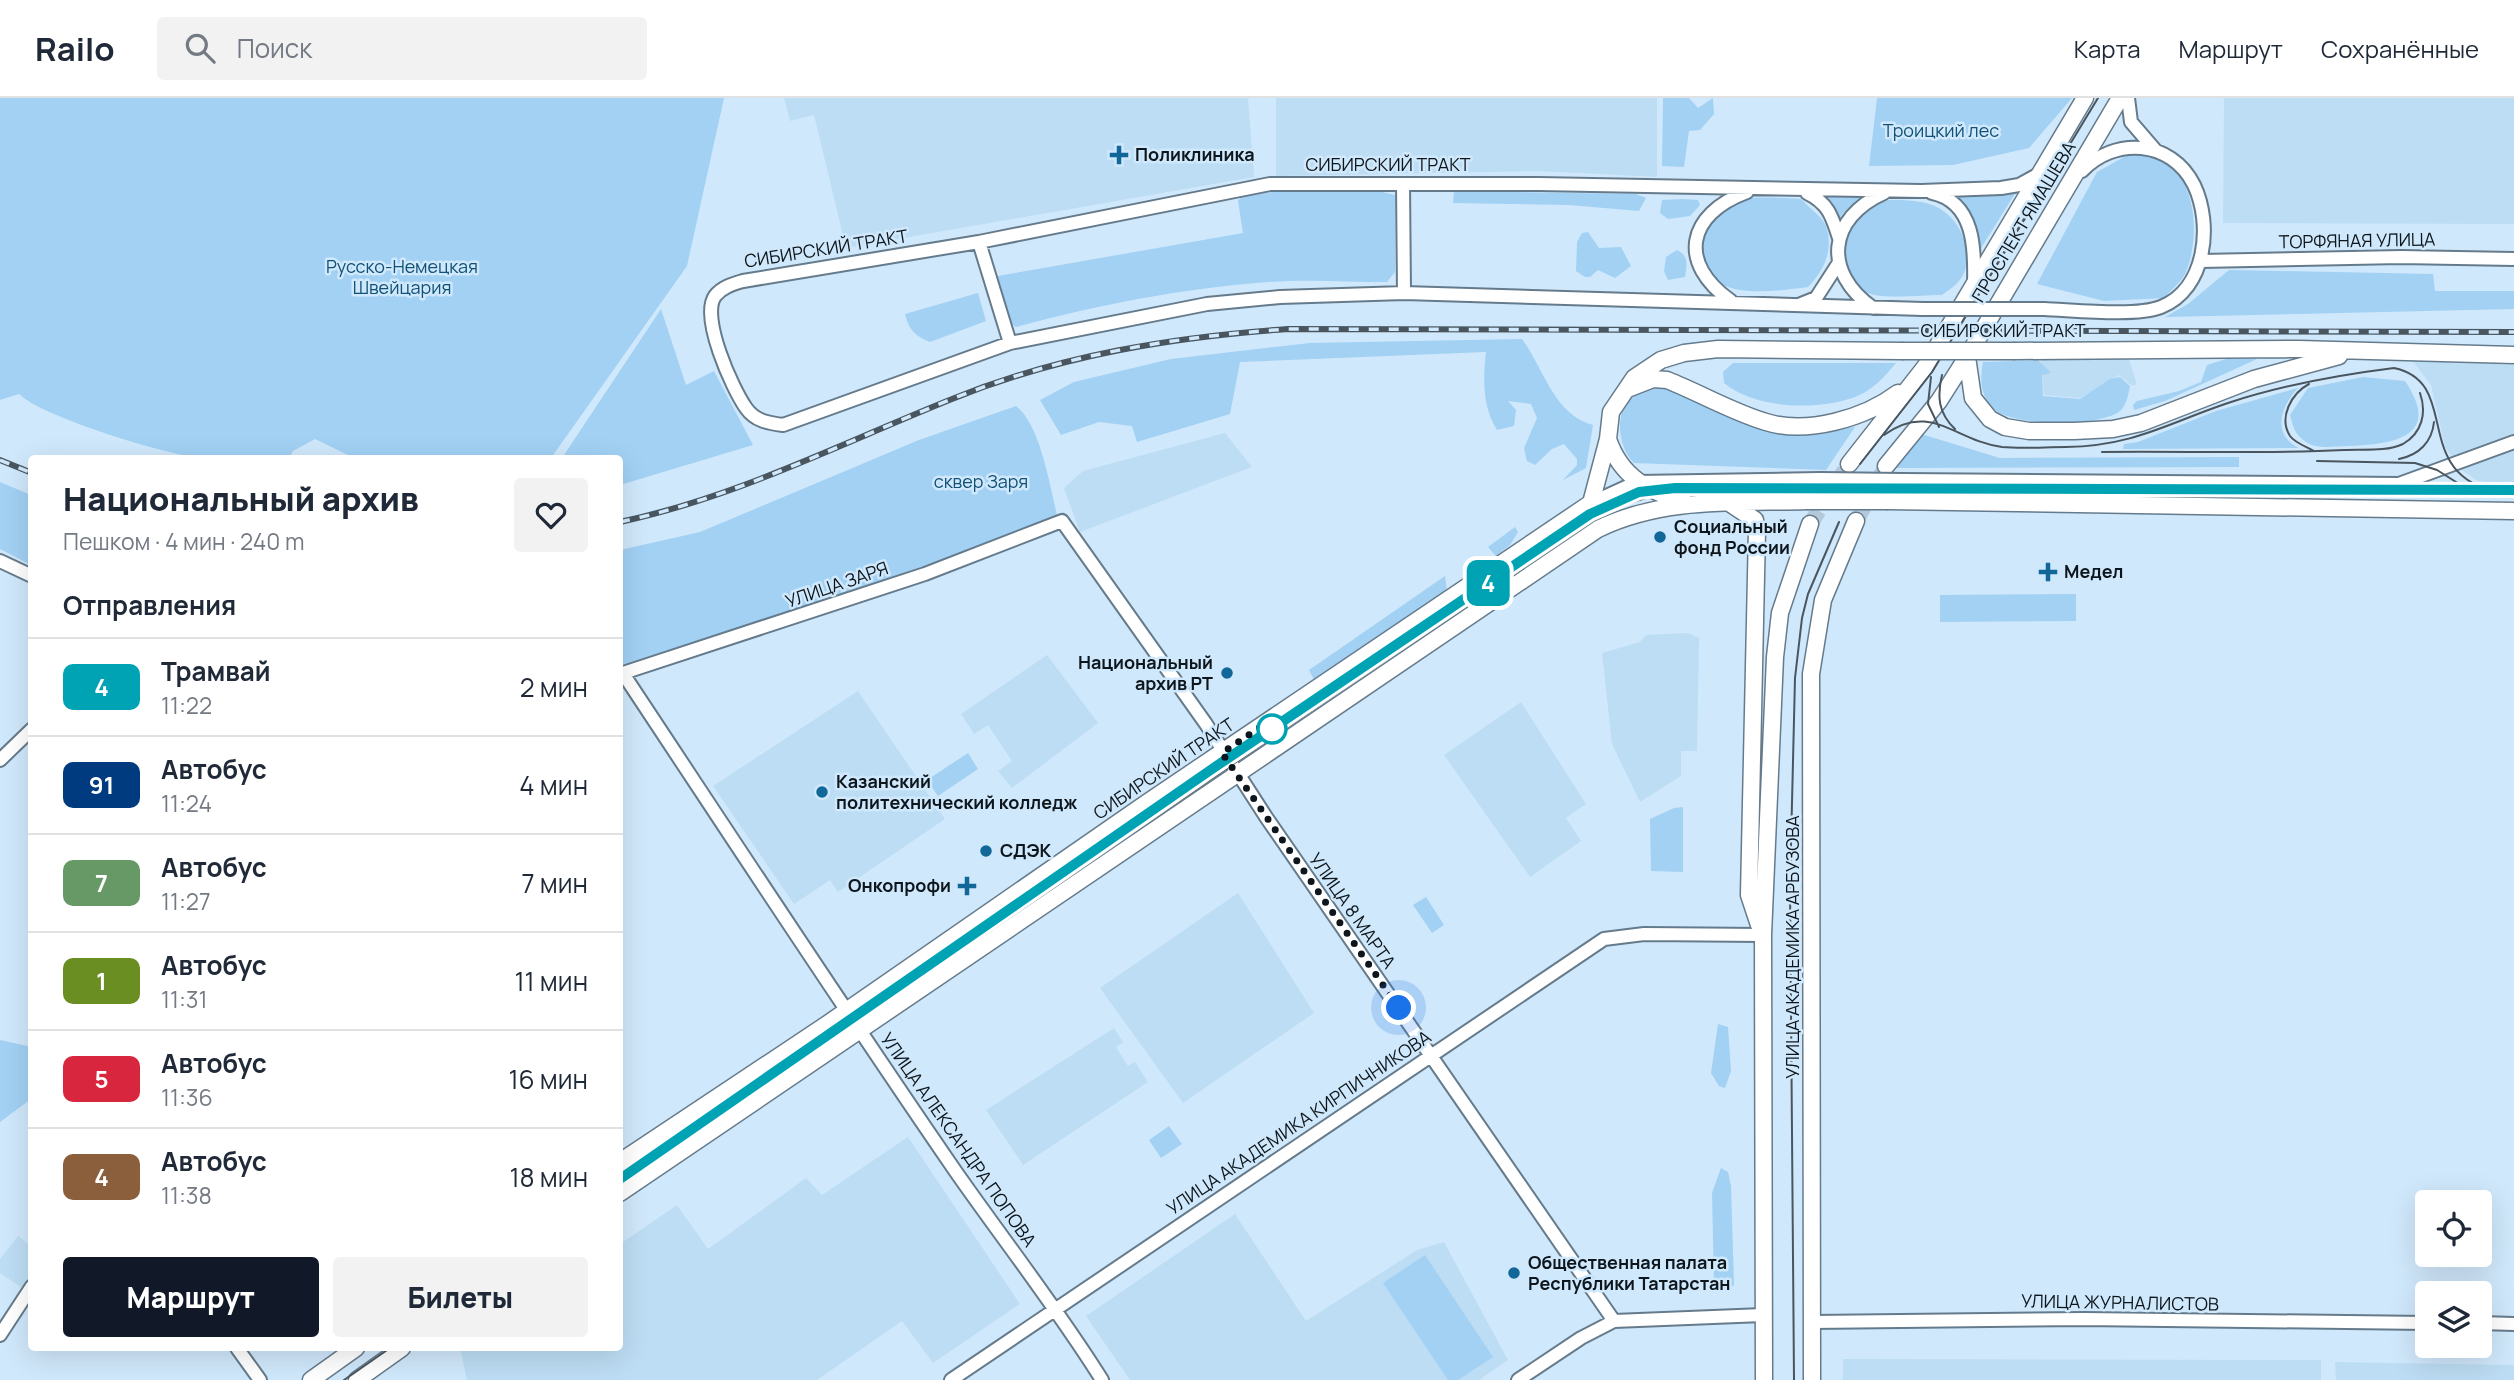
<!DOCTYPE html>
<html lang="ru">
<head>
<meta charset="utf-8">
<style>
  :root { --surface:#fff; --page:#f2f2f3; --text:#1f2937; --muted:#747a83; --line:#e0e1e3; --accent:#111827 }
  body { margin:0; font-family:Manrope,sans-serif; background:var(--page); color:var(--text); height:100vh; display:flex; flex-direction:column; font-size:26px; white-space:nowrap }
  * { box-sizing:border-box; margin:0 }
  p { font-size:23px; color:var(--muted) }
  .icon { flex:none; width:38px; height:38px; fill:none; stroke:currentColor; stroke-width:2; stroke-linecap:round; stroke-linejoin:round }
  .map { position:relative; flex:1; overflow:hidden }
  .drawer { position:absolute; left:28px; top:357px; width:595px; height:896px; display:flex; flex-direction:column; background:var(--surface); border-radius:7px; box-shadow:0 7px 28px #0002 }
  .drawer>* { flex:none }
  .badge { padding:0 14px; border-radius:10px; font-size:24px; line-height:46px }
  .fabs { position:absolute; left:2415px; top:1092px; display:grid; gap:14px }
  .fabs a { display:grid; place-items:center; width:77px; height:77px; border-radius:7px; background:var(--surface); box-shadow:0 7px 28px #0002; font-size:35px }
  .you { position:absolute; width:35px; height:35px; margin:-18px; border:5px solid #fff; border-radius:50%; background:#1a73e8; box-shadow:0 0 0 10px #1a73e833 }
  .map>.badge { position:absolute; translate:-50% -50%; box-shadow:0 0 0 4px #fff }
  h2 { padding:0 35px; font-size:26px; line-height:63px }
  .round { display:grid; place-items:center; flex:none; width:74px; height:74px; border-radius:7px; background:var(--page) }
  .overview { display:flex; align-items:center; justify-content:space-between; height:119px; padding:0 35px }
  h1 { font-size:33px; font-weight:800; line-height:52px }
  .button { display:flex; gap:14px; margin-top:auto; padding:14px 35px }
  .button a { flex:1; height:80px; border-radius:7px; background:var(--accent); color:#fff; font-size:28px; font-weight:800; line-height:80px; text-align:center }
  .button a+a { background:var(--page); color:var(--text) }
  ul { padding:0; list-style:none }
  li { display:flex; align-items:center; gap:21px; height:98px; padding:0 35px; border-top:2px solid var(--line) }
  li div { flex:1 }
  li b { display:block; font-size:26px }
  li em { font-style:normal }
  li .badge { min-width:77px; font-weight:700; text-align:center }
  header { display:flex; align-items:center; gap:42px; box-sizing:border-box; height:98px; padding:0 35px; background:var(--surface); border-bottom:2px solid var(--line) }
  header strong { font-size:33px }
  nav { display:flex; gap:38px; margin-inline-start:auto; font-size:24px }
  .search { width:490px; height:63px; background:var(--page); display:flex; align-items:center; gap:18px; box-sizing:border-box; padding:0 24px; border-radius:7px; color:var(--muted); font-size:26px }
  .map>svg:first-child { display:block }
  .built { fill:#bdddf4 }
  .green { fill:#a2d1f4 }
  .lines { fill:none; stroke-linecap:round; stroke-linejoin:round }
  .major-tunnel { stroke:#b3c8da; stroke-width:16; stroke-dasharray:16 8; stroke-linecap:butt }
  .minor-casing { stroke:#657b8c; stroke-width:16 }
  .major-casing { stroke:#657b8c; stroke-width:19 }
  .minor { stroke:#fff; stroke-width:12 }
  .major { stroke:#fff; stroke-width:16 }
  .tram { stroke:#495660; stroke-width:2 }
  .rail-casing { stroke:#495660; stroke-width:6 }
  .rail { stroke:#d0e8fb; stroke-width:3.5; stroke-dasharray:10; stroke-linecap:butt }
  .minor-bridge-casing { stroke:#657b8c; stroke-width:16; stroke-linecap:butt }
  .major-bridge-casing { stroke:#657b8c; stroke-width:19; stroke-linecap:butt }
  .minor-bridge { stroke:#fff; stroke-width:12 }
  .major-bridge { stroke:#fff; stroke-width:16 }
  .line-casing { stroke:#fff; stroke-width:16 }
  .line { stroke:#00a3b4; stroke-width:10 }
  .walk { stroke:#0d161c; stroke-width:7; stroke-dasharray:0 12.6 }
  .poi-dot { fill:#116798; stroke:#d0e8fb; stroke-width:2.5 }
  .stop-dot { fill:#fff; stroke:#00a3b4; stroke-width:3.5 }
  .labels { text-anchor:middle; stroke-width:5; stroke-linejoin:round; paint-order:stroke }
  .park-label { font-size:18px; fill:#105176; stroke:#d0e8fb }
  .poi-label { font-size:18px; font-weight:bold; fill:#0d161c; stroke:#d0e8fb; text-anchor:start }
  .street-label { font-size:18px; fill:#0d161c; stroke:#d0e8fb }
</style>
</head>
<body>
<header>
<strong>Railo</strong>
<div class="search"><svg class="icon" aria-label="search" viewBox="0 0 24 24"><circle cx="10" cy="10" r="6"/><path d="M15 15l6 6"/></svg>Поиск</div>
<nav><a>Карта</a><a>Маршрут</a><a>Сохранённые</a></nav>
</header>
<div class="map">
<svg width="2514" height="1282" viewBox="0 0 2514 1282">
  <rect width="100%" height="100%" fill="#d0e8fb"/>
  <path class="built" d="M 784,0 L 1248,0 L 1254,79 L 846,150 L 814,17 L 790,23 Z
    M 1276,0 L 1657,0 L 1657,79 L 1539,73 L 1276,78 Z
    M 2224,0 L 2514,0 L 2514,126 L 2223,125 Z
    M 2128,258 L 2137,287 L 2131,287 L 2119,277 L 2080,300 L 2044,297 L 2041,262 Z
    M 2412,262 L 2514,267 L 2514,387 L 2478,383 L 2463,373 L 2445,349 L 2431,287 Z
    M 1225,335 L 1252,369 L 1080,434 L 1064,390 L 1083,373 Z
    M 1688,535 L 1699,540 L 1697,653 L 1681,653 L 1681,678 L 1640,704 L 1612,646 L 1602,555 L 1640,544 L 1646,537 Z
    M 1047,557 L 1098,625 L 1012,690 L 998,673 L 1012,663 L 988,627 L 974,636 L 961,616 Z
    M 858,593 L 945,721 L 838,794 L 830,782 L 794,806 L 713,688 Z
    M 1521,604 L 1586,706 L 1566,720 L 1581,743 L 1530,779 L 1444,657 Z
    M 1238,795 L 1314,915 L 1183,1005 L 1100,890 Z
    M 1114,930 L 1123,944 L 1116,949 L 1128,968 L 1135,964 L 1148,984 L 1023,1067 L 986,1012 Z
    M 908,1039 L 1020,1206 L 933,1265 L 902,1223 L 817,1282 L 467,1282 L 461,1254 L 467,1250 L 620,1250 L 620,1146 L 677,1107 L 708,1151 L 806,1080 L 822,1097 Z
    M 1235,1116 L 1306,1223 L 1417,1152 L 1444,1144 L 1508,1262 L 1479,1282 L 1130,1282 L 1086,1218 Z
    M 18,1138 L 31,1148 L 31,1178 L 24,1191 L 0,1175 L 0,1161 Z
    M 1843,1261 L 2321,1262 L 2321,1282 L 1843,1282 Z
    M 2335,1264 L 2514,1267 L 2514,1282 L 2336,1282 Z"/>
  <path class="green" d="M 0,0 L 724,0 L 687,168 L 551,360 L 354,360 L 315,341 L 293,353 L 289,360 C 260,361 230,363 202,360 C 169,358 40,318 19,296 L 0,302 Z
    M 1663,0 L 1689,0 L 1698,10 L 1713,0 L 1714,16 L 1700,32 L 1689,33 L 1684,69 L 1662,68 Z
    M 1877,0 L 2072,0 L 2029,50 L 1953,67 L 1869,68 Z
    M 2131,55 C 2145,57 2160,59 2171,69 C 2198,92 2199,145 2185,176 C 2181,184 2170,193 2164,200 L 2104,203 L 2037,186 L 2097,74 Z
    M 1374,92 L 1395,97 L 1395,174 L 1387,184 C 1348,184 1308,181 1269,184 C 1184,190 1097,207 1016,229 L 1008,223 L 992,179 L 1243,135 L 1238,103 L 1242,98 L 1279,93 Z
    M 1454,93 L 1636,96 L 1646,100 L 1639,113 L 1569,107 L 1453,105 Z
    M 2016,94 L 1978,155 L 1946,96 Z
    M 1825,97 L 1863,98 L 1844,114 L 1838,123 L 1836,111 Z
    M 1683,101 L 1698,102 L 1700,107 L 1690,118 L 1668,121 L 1660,115 L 1662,102 Z
    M 1801,101 C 1807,108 1821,118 1825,126 C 1835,150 1824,173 1808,189 C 1785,192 1750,197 1728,189 C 1688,174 1698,111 1736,102 C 1756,98 1781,100 1801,101 Z
    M 1889,102 C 1903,102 1918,102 1932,107 C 1958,116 1977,153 1962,179 C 1957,187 1949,192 1942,197 C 1922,197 1888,201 1871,196 C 1862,194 1857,184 1852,177 C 1833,142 1856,114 1889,102 Z
    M 1588,134 L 1599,150 L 1621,149 L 1631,168 L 1615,180 L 1598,172 L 1590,179 L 1585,179 L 1576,173 L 1577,144 L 1582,135 Z
    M 1677,152 C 1689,158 1687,166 1685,179 L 1668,182 L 1664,173 L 1666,159 Z
    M 2229,172 L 2433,176 L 2435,193 L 2514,193 L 2514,211 L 2165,219 L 2188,206 Z
    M 978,195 L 986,223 L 930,244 C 915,238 909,232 905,216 Z
    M 661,211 L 686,287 L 714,273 L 753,347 L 620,387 L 620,360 L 562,360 Z
    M 1522,241 C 1544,271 1554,317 1593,327 L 1586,370 L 1563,382 L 1577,367 L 1577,361 L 1564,346 L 1552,351 L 1535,367 L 1527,363 L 1524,350 L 1537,320 L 1531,306 L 1508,303 L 1516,312 L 1514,328 L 1497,332 C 1482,308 1483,280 1486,254 L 1240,264 L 1230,316 L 1137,344 L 1132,328 L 1099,324 L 1061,337 L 1040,302 L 1074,284 L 1171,261 L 1310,245 Z
    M 2229,260 L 2257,261 L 2165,303 L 2134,312 L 2133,307 L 2137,303 L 2179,293 L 2201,284 L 2207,267 Z
    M 2038,262 L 2051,275 L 2042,277 L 2043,298 L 2080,301 L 2110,281 L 2120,279 L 2130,288 C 2128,297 2127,307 2120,313 C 2101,329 2010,329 1993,310 C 1980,298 1980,280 1983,264 Z
    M 1733,265 L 1896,265 C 1885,278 1872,293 1855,299 C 1816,313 1756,311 1724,285 L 1723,274 Z
    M 2363,279 L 2405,283 C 2443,339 2393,346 2349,348 C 2336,348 2317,352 2306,344 C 2295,337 2293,329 2290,317 L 2308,290 Z
    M 1664,287 L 1782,337 L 1855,329 L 1826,372 L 1634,365 C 1617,349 1613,310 1636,295 C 1643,291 1656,289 1664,287 Z
    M 2298,290 C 2281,308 2271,336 2299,350 L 2123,351 L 2124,346 L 2138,344 L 2216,313 Z
    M 1016,308 C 1041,327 1050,390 1058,421 L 639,567 L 620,566 L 620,452 L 700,434 L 919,342 Z
    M 1921,336 L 2000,360 L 2239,359 L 2239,369 L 1895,370 Z
    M 0,384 L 31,397 L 31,467 L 0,451 Z
    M 1515,429 L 1518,434 L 1510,447 L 1496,458 L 1488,449 Z
    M 1445,478 L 1447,493 L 1314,582 L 1309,572 Z
    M 2076,496 L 2076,523 L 1940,524 L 1940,497 Z
    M 968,655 L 978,671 L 938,698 L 927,682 Z
    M 1683,709 L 1683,774 L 1651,773 L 1650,721 L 1674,710 Z
    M 1426,799 L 1444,827 L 1432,835 L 1413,807 Z
    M 1718,926 L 1728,929 L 1731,973 L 1725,990 L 1719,988 L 1711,975 Z
    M 0,942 L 32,949 L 31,1001 L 0,1024 Z
    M 1169,1028 L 1182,1046 L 1161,1060 L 1149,1042 Z
    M 1721,1070 L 1728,1074 L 1731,1088 L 1734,1187 L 1726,1192 L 1714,1186 L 1712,1095 Z
    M 1425,1157 L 1493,1259 L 1458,1282 L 1448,1282 L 1383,1185 Z"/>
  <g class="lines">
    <path class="major-tunnel" d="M 1856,423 L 1885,370
      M 1810,426 L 1849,366"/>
    <g class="minor-casing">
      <path id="minor" d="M 2128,0 L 2131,24 L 2156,53
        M 1403,87 L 1404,195
        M 1807,95 C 1828,105 1832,118 1839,140
        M 1932,95 C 1975,104 1975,152 1974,186
        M 979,144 L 1010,245
        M 2201,163 L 2401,159 L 2514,161
        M 1731,203 C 1677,165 1687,116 1747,94
        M 1801,206 L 1816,200 L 1838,166
        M 1873,210 C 1822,174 1828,120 1884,95
        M 1923,211 L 1404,195 L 1280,199 L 1207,206 L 1010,245 L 783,327 C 768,325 755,323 746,310 C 732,290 700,219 715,198 C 722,189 733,186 743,183 L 979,144 L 1270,86 L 1539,86 L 1921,93 L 2001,90 L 2019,87 L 2039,76
        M 2044,211 C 2073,212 2136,219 2161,209 C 2206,191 2213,127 2194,87 C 2171,41 2114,39 2082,73
        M 1903,382 L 2399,386 L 2514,344
        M 1591,405 L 1637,384 L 1820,381
        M 0,463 L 32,478
        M 620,576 L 925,476 L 1062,423 L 1206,626 L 1266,719 L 1614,1223
        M 624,577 C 734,743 843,910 956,1074 C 1005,1144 1057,1210 1102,1282
        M 0,662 L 32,631
        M 1812,1224 L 2084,1221 L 2427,1225
        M 2480,1225 L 2514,1226
        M 0,1237 L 32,1188
        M 237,1250 L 260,1282
        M 951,1282 L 1604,841 L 1644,836 L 1763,837
        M 1518,1282 L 1581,1240 L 1614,1223 L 1763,1217"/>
    </g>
    <g class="major-casing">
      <path id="major" d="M 2015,253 L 2299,251 L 2514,257
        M 1967,259 L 1973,300 L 1990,321 L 2005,329 L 2029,333 L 2074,333 L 2113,331 L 2141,325 L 2254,281 L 2339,258
        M 1630,290 L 1653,281 L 1667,282 C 1700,295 1732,314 1766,324 C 1807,337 1865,320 1898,295
        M 1608,341 C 1621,380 1649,393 1686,405
        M 1849,366 L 1925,269 L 2085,0
        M 1886,368 L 1939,303 L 1967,259 L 2120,0
        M 1888,403 L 2514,413
        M 1731,406 L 1755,422 L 1757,432 L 1749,797 L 1759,827
        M 620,1064 L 829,925 L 1145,706 L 1591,405 L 1608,341 L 1611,314 L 1634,280 L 1661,262 L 1684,255 L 1718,251 L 1902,253
        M 620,1095 L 1598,431 C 1663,399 1737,405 1807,403
        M 311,1282 L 356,1250
        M 357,1282 L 402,1250
        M 1764,1282 L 1763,837 L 1775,559 L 1780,515 L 1810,426
        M 1812,1282 L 1811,576 L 1823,502 L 1856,423"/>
    </g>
    <use href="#minor" class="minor"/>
    <use href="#major" class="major"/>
    <path class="tram" d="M 1942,277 C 1937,298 1938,315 1955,331
      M 1931,279 L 1928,306 L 1939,329
      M 2309,286 C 2292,295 2278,319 2290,338 C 2295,345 2307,349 2314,353
      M 1884,337 C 1931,303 1955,343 2002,349 C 2023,351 2045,349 2066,349 C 2134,348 2168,325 2228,305 C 2282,287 2338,277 2394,270 C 2461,284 2412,370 2490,392
      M 2102,354 C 2183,353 2264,356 2344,352 C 2363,351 2386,354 2403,346 C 2422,335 2427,315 2420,295
      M 2399,361 C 2419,357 2432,344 2434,324
      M 2317,363 L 2415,365 L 2437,372 L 2464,389
      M 1860,366 L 1932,274 L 2098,0
      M 620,1088 L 869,914 L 1593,421 C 1622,407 1648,396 1681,395 L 2514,397
      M 344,1282 L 390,1250
      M 1794,1282 L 1790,788 L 1795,580 L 1802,520 L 1808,496 L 1839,424"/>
    <g class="rail-casing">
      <path id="rail" d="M 0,362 L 32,375
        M 620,424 C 737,399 842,345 952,301 C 1060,257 1173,239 1288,231 L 2514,234"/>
    </g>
    <use href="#rail" class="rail"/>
    <g class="minor-bridge-casing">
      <path id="minor-bridge" d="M 1923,211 L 2044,211
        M 1820,381 L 1903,382"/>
    </g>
    <g class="major-bridge-casing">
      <path id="major-bridge" d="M 1902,253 L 2015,253
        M 1807,403 L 1888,403"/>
    </g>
    <use href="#minor-bridge" class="minor-bridge"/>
    <use href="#major-bridge" class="major-bridge"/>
  </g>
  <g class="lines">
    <g class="line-casing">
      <path id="line" d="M 620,1081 L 1212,671 L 1590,416 L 1639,394 L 1675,390 L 2514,392"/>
    </g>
    <use href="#line" class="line"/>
    <path class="walk" d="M 1272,631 L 1272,621 L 1222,655 L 1399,910"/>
  </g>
  <g class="poi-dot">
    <path d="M1115.5 46.5h7v7h7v7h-7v7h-7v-7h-7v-7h7z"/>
    <circle cx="1660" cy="439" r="7"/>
    <path d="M2044.5 463.5h7v7h7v7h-7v7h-7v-7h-7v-7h7z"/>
    <circle cx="1227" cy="575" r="7"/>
    <circle cx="822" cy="694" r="7"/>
    <circle cx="986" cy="753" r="7"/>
    <path d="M963.5 777.5h7v7h7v7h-7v7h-7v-7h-7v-7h7z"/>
    <circle cx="1514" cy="1175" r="7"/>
  </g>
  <circle class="stop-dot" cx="1272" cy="631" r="14"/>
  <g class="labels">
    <g class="park-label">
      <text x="1941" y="39">Троицкий лес</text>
      <text x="402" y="175">Русско-Немецкая<tspan x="402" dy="21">Швейцария</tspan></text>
      <text x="981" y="390">сквер Заря</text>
    </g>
    <g class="poi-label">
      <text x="1135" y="63">Поликлиника</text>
      <text x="1674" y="435">Социальный<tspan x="1674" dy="21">фонд России</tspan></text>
      <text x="2064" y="480">Медел</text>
      <text x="1213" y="571" text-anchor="end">Национальный<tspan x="1213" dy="21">архив РТ</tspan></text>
      <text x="836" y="690">Казанский<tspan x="836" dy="21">политехнический колледж</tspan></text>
      <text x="1000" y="759">СДЭК</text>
      <text x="951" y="794" text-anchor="end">Онкопрофи</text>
      <text x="1528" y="1171">Общественная палата<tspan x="1528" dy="21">Республики Татарстан</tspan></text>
    </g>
    <g class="street-label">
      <text x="1388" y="73">СИБИРСКИЙ ТРАКТ</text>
      <text transform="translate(2024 124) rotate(-59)" y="6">ПРОСПЕКТ ЯМАШЕВА</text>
      <text transform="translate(2357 143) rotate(-1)" y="6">ТОРФЯНАЯ УЛИЦА</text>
      <text transform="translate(826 151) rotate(-9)" y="6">СИБИРСКИЙ ТРАКТ</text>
      <text x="2003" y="239">СИБИРСКИЙ ТРАКТ</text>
      <text transform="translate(837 487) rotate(-19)" y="6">УЛИЦА ЗАРЯ</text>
      <text transform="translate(1164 671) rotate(-34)" y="6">СИБИРСКИЙ ТРАКТ</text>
      <text transform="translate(1352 813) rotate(55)" y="6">УЛИЦА 8 МАРТА</text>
      <text transform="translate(1793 849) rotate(-90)" y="6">УЛИЦА АКАДЕМИКА АРБУЗОВА</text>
      <text transform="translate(1299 1025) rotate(-34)" y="6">УЛИЦА АКАДЕМИКА КИРПИЧНИКОВА</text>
      <text transform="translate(958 1042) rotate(55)" y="6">УЛИЦА АЛЕКСАНДРА ПОПОВА</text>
      <text transform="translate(2120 1205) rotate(1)" y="6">УЛИЦА ЖУРНАЛИСТОВ</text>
    </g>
  </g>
</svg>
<div class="fabs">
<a><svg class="icon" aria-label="locate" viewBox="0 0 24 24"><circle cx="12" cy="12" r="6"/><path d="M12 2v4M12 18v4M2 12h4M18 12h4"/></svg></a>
<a><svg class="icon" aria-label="layers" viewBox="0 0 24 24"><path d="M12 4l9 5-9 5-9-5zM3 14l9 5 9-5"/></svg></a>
</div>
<div class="you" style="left:1399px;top:910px"></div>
<b class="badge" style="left:1488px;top:485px;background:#00a3b4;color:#fff">4</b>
<section class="drawer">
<div class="overview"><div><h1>Национальный архив</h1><p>Пешком · 4 мин · 240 m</p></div><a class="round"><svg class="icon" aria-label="heart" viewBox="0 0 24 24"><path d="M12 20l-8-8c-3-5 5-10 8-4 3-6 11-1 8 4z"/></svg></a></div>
<h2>Отправления</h2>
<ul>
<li><span class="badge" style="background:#00a3b4;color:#fff">4</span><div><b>Трамвай</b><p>11:22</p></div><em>2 мин</em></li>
<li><span class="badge" style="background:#003b80;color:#fff">91</span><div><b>Автобус</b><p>11:24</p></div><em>4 мин</em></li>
<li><span class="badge" style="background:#696;color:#fff">7</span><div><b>Автобус</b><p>11:27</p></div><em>7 мин</em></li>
<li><span class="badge" style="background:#6b8e23;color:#fff">1</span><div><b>Автобус</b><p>11:31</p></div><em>11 мин</em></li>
<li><span class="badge" style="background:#d7263d;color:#fff">5</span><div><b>Автобус</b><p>11:36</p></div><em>16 мин</em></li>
<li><span class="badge" style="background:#8b5e3c;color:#fff">4</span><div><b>Автобус</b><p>11:38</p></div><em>18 мин</em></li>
</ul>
<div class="button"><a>Маршрут</a><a>Билеты</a></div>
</section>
</div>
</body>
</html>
